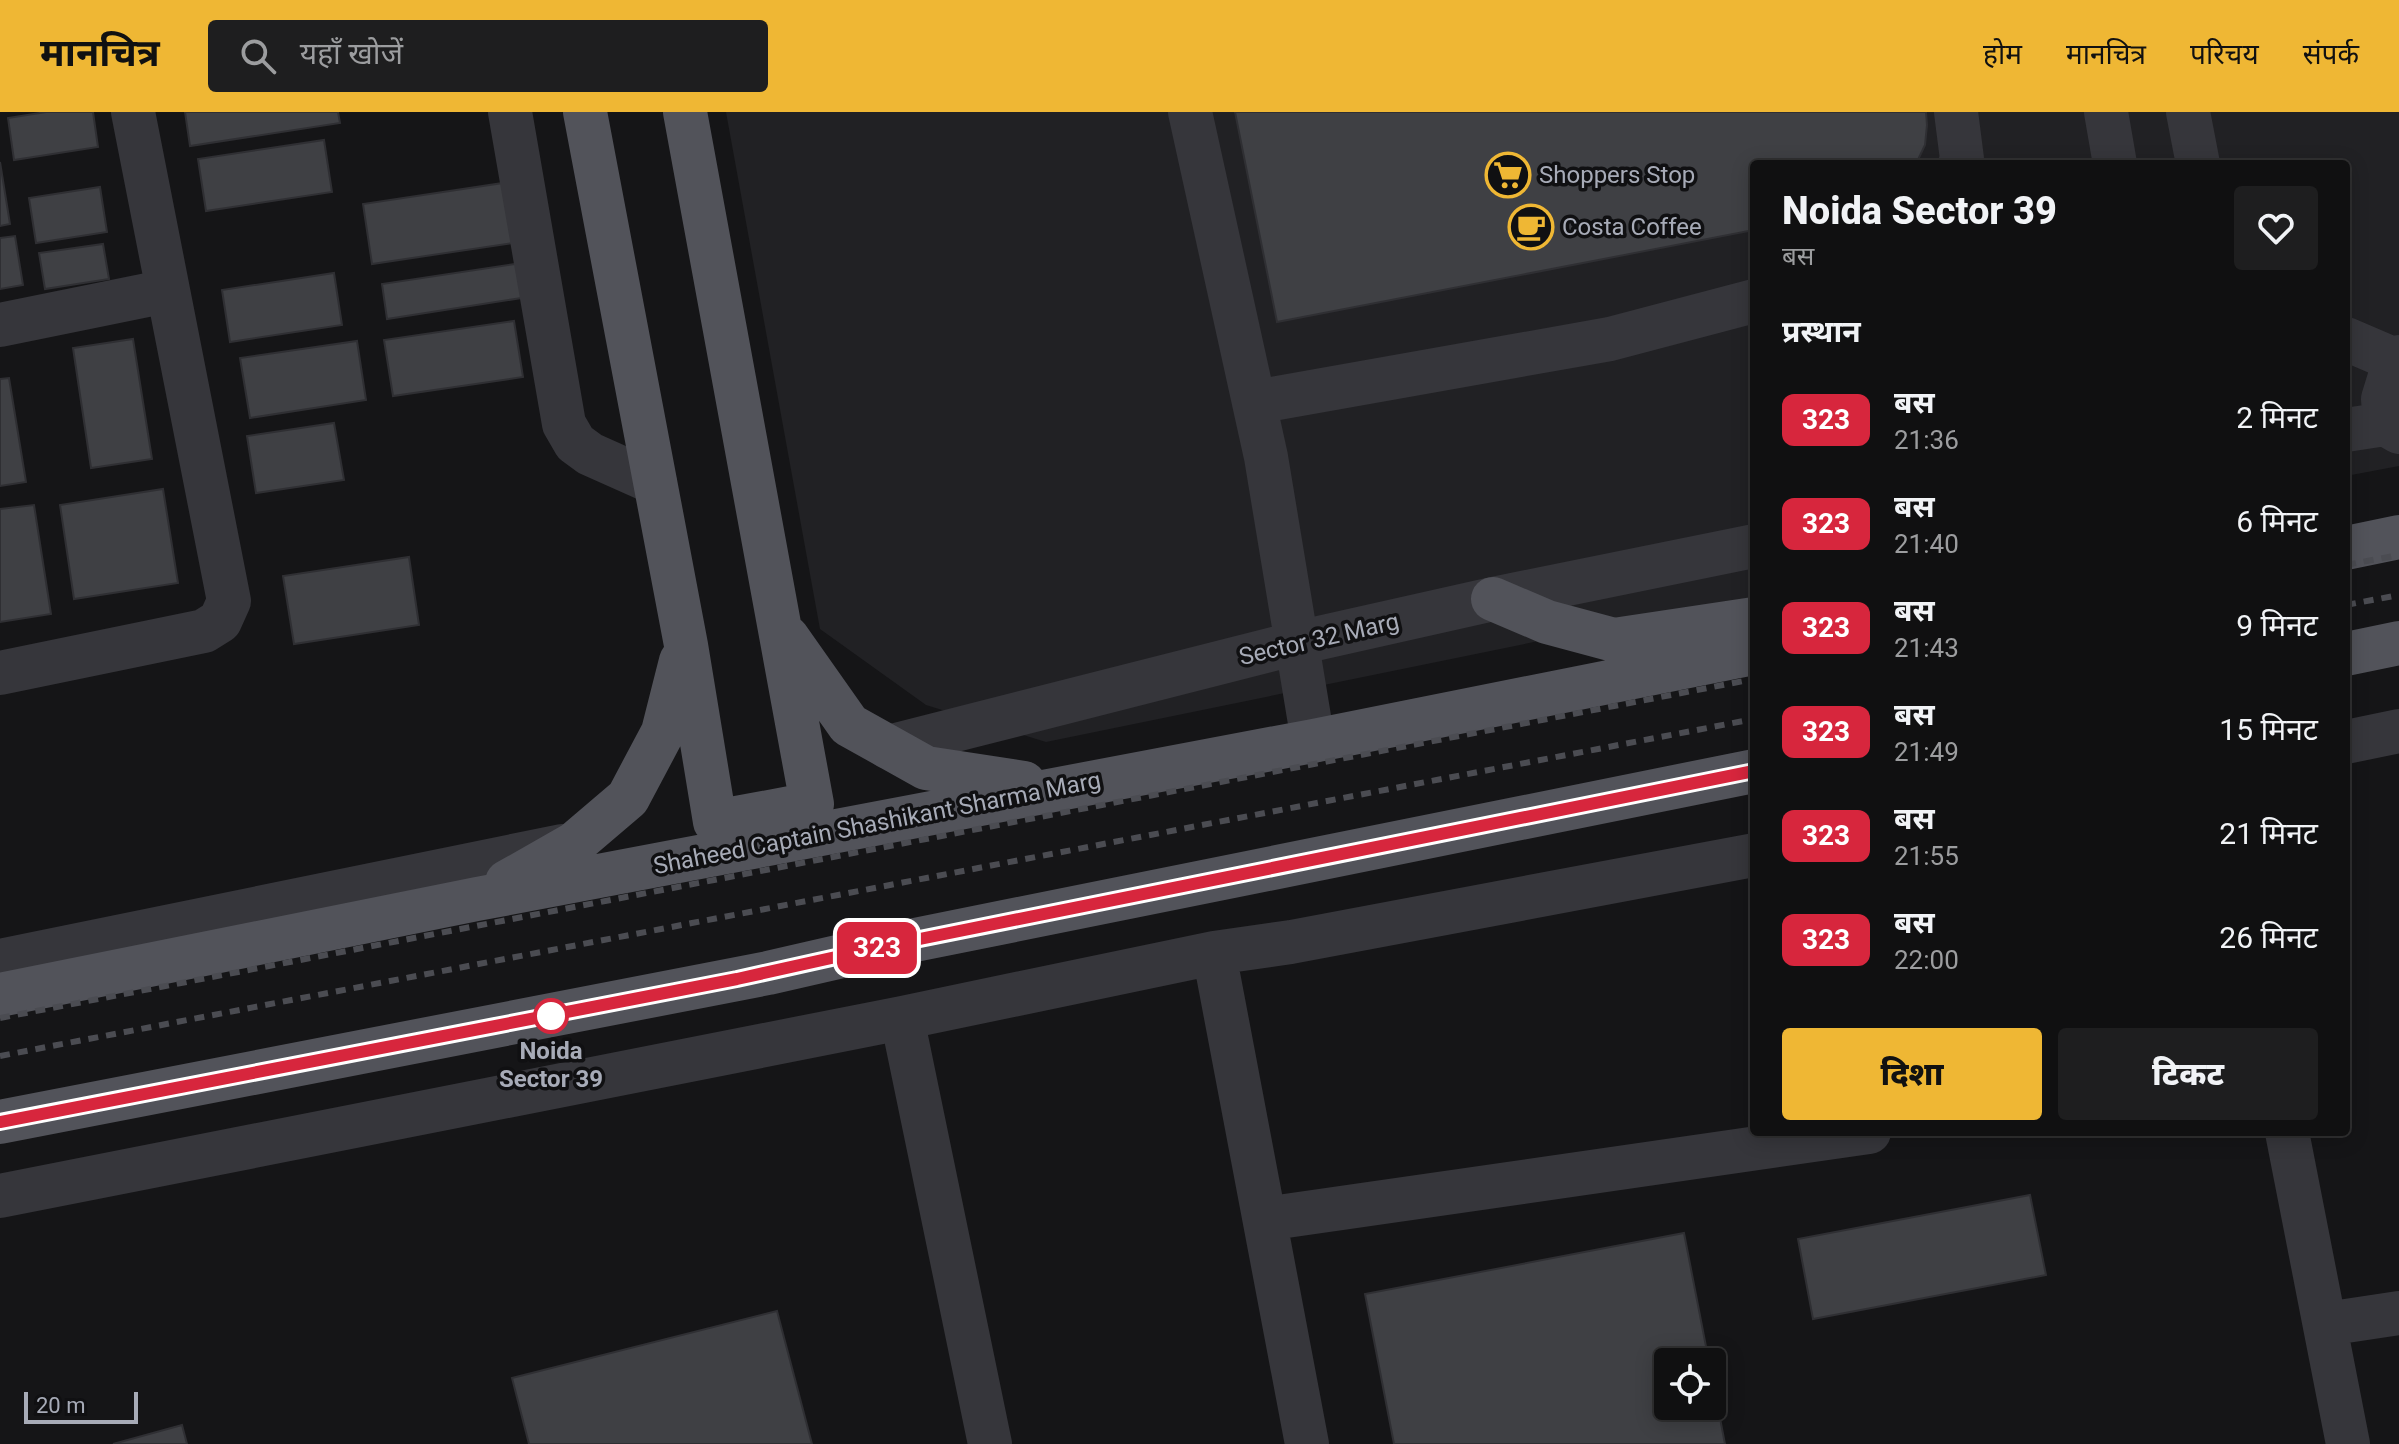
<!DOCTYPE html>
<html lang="hi">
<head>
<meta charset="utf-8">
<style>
  :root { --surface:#101011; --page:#1e1e1f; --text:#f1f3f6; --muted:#9c9d9f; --line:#303031; --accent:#efb734 }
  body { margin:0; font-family:Roboto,"Noto Sans Devanagari",sans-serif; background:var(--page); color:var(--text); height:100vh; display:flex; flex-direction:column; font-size:30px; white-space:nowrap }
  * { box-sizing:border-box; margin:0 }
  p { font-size:26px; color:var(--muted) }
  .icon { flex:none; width:44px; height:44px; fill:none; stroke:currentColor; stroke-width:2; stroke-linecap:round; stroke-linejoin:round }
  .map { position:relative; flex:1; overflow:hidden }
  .details { position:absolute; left:1750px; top:48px; width:600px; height:976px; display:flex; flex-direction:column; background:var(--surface); border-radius:8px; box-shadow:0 4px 20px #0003,0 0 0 2px var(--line) }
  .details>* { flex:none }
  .badge { padding:0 16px; border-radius:12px; font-size:28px; line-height:52px }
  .controls { position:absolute; left:1654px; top:1236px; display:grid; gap:16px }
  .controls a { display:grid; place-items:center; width:72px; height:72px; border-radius:8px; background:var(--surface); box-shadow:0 4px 20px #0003,0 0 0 2px var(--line); font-size:40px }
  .scale { position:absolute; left:24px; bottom:20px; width:114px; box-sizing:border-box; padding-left:8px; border:4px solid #a7abb7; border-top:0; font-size:22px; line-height:28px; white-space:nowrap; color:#a7abb7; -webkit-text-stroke:6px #101012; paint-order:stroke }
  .map>.badge { position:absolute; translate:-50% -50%; box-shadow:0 0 0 4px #fff }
  h2 { padding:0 32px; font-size:30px; line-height:72px }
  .round { display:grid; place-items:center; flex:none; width:84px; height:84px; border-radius:8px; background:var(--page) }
  .summary { display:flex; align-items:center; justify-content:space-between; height:136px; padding:0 32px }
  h1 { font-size:38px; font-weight:800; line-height:60px }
  .cta { display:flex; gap:16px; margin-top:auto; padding:16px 32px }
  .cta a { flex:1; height:92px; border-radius:8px; background:var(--accent); color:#111; font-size:32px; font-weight:800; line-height:92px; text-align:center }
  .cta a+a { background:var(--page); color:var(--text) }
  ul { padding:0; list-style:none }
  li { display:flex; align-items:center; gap:24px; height:104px; padding:0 32px }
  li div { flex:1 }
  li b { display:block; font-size:30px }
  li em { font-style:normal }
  li .badge { min-width:88px; font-weight:700; text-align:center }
  header { display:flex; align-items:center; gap:48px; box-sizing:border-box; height:112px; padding:0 40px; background:var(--accent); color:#111 }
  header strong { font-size:38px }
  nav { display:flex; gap:44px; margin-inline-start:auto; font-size:28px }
  .search { width:560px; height:72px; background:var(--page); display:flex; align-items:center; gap:20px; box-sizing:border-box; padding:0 28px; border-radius:8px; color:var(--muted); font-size:30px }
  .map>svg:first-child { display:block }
  .built { fill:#212124 }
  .building { fill:#3f4044; stroke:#2f2f33; stroke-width:2 }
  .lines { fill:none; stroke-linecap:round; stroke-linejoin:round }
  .minor { stroke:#36363b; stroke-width:44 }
  .major { stroke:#52535a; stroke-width:44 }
  .rail { stroke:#4b4c52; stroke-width:6; stroke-dasharray:10 8; stroke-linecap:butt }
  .line-casing { stroke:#fff; stroke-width:18 }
  .line { stroke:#d7263d; stroke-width:12 }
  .stop-dot { fill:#fff; stroke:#d7263d; stroke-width:4 }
  .labels { text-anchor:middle; stroke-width:7; stroke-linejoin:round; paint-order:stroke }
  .poi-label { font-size:24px; fill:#a7abb7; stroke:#101012; text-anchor:start }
  .street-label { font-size:24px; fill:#a7abb7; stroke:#101012 }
  .stop-label { font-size:24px; font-weight:bold; fill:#a7abb7; stroke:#101012 }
</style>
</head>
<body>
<header>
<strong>मानचित्र</strong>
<div class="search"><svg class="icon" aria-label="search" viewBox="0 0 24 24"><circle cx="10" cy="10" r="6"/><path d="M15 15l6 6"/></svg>यहाँ खोजें</div>
<nav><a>होम</a><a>मानचित्र</a><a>परिचय</a><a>संपर्क</a></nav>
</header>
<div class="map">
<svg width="2399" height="1332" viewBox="0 0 2399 1332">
  <rect width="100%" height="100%" fill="#151517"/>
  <path class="built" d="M 726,0 L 2399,0 L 2399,354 L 2346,364 L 2346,52 L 1754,52 L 1754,485 L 1046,630 L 926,593 L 820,517 Z"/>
  <path class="building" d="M 46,0 L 93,0 L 98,35 L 14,48 L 8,6 Z
    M 185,0 L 338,0 L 340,11 L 190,34 Z
    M 1235,0 L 1926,0 L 1927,13 L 1925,33 L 1916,52 L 1754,52 L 1754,118 L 1277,210 Z
    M 324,28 L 332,80 L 206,99 L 198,47 Z
    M 0,50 L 10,112 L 0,114 Z
    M 503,71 L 513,131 L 372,152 L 363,92 Z
    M 100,75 L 107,120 L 36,131 L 29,86 Z
    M 15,124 L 23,173 L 0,177 L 0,126 Z
    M 103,132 L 109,167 L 45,177 L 39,141 Z
    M 522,151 L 528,185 L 387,207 L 382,172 Z
    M 334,161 L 342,213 L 230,230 L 222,178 Z
    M 514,209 L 523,265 L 393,284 L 384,228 Z
    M 133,227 L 152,347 L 91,356 L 73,236 Z
    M 357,229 L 366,288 L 250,306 L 240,246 Z
    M 9,266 L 26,370 L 0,374 L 0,267 Z
    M 334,311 L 344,368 L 256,381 L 247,324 Z
    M 163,377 L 178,471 L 74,487 L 60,393 Z
    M 34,393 L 51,502 L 0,510 L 0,397 Z
    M 409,445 L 419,513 L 294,532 L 283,464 Z
    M 2030,1083 L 2046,1163 L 1813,1207 L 1798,1127 Z
    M 1684,1121 L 1709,1250 L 1668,1250 L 1668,1294 L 1712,1294 L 1712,1265 L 1725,1332 L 1394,1332 L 1365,1182 Z
    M 777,1199 L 812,1332 L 529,1332 L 512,1266 Z
    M 182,1313 L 187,1332 L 113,1332 Z"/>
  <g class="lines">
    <path class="minor" d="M 510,0 L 564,312 L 575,331 L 590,342 L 655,371
      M 1190,0 L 1266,345 L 1313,629
      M 1956,0 L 1962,47 L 1960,52
      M 2106,0 L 2115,52
      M 2188,0 L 2198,52
      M 0,213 L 167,179
      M 2346,227 L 2395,248
      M 1255,290 L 1610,227 L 1754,189
      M 2385,312 L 2383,287 L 2395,248 L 2399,245
      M 2346,318 L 2385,312 L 2399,320
      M 0,561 L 204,519 L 220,509 L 229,489 L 133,0
      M 2346,630 L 2399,619
      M 888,635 L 1297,531 L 1493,487 L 1754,434
      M 1214,841 L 1307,1332
      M 0,849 L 562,734
      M 902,906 L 990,1332
      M 2287,1020 L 2348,1332
      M 0,1084 L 902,906 L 1214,841 L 1291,830 L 1754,743
      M 1265,1107 L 1869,1020
      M 2326,1212 L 2399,1201"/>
    <path class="major" d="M 585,0 L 686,533 L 715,710 L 812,692 L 685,0
      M 2346,436 L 2399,425
      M 1493,487 L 1547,510 L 1614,528 L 1754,507
      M 787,525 L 849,613 L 926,656 L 1024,671
      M 2346,542 L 2399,531
      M 507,770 L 574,732 L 628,686 L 663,620 L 681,549
      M 0,883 L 477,787 L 1313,629 L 1754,541
      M 0,1010 L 768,861 L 890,833 L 1754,659"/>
    <path class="rail" d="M 2346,453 L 2399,443
      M 2346,493 L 2399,483
      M 0,906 L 1754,567
      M 0,944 L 1754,607"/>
  </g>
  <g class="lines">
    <g class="line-casing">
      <path id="line" d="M 0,1010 L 737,867 L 890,833 L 1754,659"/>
    </g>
    <use href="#line" class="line"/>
  </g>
  <defs>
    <g id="supermarket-ring" transform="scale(2.3)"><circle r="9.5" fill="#101012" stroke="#efb734" stroke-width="1.5"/><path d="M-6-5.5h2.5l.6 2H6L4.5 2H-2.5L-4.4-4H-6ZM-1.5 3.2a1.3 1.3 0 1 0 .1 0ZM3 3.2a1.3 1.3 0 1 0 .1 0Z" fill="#efb734"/></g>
    <g id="cafe-ring" transform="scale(2.3)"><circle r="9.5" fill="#101012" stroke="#efb734" stroke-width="1.5"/><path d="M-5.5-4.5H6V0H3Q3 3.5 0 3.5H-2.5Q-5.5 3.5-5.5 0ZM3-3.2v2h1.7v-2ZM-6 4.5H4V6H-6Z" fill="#efb734"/></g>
  </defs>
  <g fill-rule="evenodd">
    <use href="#supermarket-ring" x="1508" y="63"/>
    <use href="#cafe-ring" x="1531" y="115"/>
  </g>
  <circle class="stop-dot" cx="551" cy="904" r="16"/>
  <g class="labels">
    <g class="poi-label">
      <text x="1539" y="71">Shoppers Stop</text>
      <text x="1562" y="123">Costa Coffee</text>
    </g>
    <g class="street-label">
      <text transform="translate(1319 527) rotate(-13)" y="8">Sector 32 Marg</text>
      <text transform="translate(877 711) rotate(-11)" y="8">Shaheed Captain Shashikant Sharma Marg</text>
    </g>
    <g class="stop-label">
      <text x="551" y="947">Noida<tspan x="551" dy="28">Sector 39</tspan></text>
    </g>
  </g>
</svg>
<div class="controls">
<a><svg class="icon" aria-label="locate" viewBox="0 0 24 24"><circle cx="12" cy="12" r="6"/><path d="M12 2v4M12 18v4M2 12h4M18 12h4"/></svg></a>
</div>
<div class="scale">20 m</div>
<b class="badge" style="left:877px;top:836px;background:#d7263d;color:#fff">323</b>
<section class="details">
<div class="summary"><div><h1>Noida Sector 39</h1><p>बस</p></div><a class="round"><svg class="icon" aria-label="heart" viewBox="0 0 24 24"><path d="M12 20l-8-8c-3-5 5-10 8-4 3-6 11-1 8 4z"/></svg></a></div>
<h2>प्रस्थान</h2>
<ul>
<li><span class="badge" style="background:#d7263d;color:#fff">323</span><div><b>बस</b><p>21:36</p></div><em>2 मिनट</em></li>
<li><span class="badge" style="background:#d7263d;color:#fff">323</span><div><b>बस</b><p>21:40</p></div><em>6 मिनट</em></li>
<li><span class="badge" style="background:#d7263d;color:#fff">323</span><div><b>बस</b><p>21:43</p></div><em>9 मिनट</em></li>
<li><span class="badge" style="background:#d7263d;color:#fff">323</span><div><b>बस</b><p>21:49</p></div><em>15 मिनट</em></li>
<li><span class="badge" style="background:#d7263d;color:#fff">323</span><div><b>बस</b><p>21:55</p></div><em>21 मिनट</em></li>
<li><span class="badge" style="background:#d7263d;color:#fff">323</span><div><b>बस</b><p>22:00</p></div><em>26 मिनट</em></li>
</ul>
<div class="cta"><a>दिशा</a><a>टिकट</a></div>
</section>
</div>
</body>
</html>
